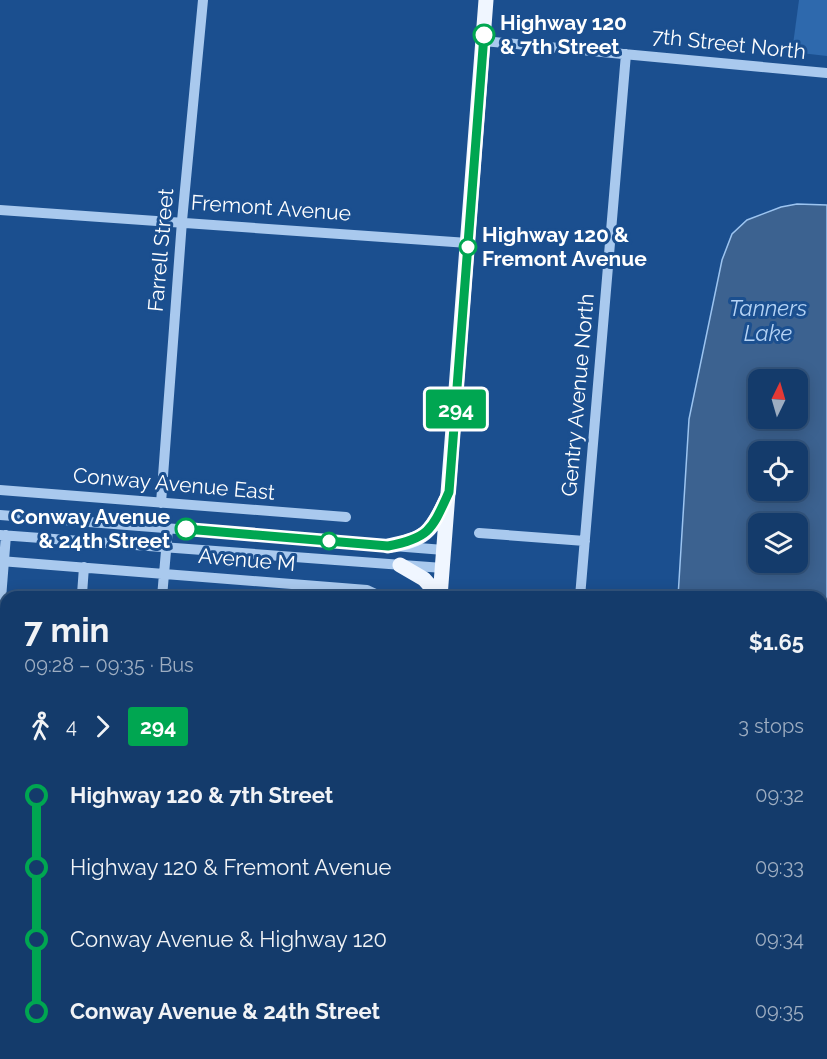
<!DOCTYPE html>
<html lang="en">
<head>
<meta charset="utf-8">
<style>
  :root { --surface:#143b6b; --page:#214673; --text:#f1f3f6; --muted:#9dadc1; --line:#33557e }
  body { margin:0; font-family:Raleway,sans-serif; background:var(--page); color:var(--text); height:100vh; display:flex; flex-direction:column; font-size:22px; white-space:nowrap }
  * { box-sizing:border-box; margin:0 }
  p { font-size:20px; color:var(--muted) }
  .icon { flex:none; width:33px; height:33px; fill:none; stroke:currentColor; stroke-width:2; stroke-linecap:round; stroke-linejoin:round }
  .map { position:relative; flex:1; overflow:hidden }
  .sheet { position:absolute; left:0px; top:591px; width:828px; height:468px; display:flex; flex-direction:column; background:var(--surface); border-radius:18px 18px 0 0; box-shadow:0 3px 15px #0003,0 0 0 2px var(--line) }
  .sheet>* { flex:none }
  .badge { padding:0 12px; border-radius:4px; font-size:21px; line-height:39px }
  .needle { width:39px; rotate:5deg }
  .buttons { position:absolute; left:748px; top:369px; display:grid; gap:12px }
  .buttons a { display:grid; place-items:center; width:60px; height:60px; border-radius:12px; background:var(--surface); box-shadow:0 3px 15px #0003,0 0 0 2px var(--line); font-size:30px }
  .map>.badge { position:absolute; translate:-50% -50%; box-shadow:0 0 0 3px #fff }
  .legs { display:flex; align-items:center; gap:9px; height:66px; padding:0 24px; font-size:20px }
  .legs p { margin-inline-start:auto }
  .overview { display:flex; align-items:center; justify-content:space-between; height:102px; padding:0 24px }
  h1 { font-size:33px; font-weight:700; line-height:45px }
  ul { padding:0 24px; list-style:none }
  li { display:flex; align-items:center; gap:21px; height:72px; font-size:22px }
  li i { display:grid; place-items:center; width:9px; height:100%; margin:0 8px; background:currentColor }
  li i::after { content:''; width:15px; height:15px; margin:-8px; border:4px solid; border-radius:50%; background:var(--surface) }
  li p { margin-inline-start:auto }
  li:first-child i { background:linear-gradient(#0000 50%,currentColor 0) }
  li:last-child i { background:linear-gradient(currentColor 50%,#0000 0) }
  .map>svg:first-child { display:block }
  .green { fill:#2e69ad }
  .water { fill:#3c6290; stroke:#9cc4f0; stroke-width:1.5; fill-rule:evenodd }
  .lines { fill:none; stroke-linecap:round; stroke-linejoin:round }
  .path { stroke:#a9c9ee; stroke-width:1.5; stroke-dasharray:3 4.5; stroke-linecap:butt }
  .minor { stroke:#a9c9ee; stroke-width:10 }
  .major { stroke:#f0f6ff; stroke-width:15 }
  .line-1-casing { stroke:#fff; stroke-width:14 }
  .line-1 { stroke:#00a651; stroke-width:9 }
  .stop-1-dot { fill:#fff; stroke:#00a651; stroke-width:3 }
  .labels { text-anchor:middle; stroke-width:6; stroke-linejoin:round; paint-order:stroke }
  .stop-label { font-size:21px; font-weight:bold; fill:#fff; stroke:#1b4f8f; text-anchor:start }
  .street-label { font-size:21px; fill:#fff; stroke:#1b4f8f }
  .water-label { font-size:22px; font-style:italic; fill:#b5d3f5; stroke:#1b4f8f }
</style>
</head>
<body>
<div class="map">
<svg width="827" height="1059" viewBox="0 0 827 1059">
  <rect width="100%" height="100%" fill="#1b4f8f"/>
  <path class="green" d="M 799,0 L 827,0 L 827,56 L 792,52 Z"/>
  <path class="water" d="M 797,204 L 827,205 L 827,1059 L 542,1059 L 544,1053 L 822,1053 L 822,597 L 678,597 L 689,419 L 722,260 L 732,234 L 747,220 L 781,207 ZM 759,380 L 798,380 L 798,418 L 759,418 ZM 759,452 L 798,452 L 798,490 L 759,490 ZM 759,524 L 798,524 L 798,562 L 759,562 Z"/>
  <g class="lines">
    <path class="path" d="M 0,1042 L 6,1042
      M 41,1053 L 61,1059"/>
    <path class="minor" d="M 483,41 L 827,73
      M 0,210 L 468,243
      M 0,490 L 346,517
      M 161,503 L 182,221 L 203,0
      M 0,515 L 444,550
      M 479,533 L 585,541
      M 0,535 L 443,568
      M 0,561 L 367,590 L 382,597
      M 82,594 L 84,567
      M 162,597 L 168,528
      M 580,597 L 626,54
      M 0,611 L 6,535
      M 0,668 L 6,668
      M 0,770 L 6,770
      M 0,938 L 6,940
      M 0,951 L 6,949
      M 0,1022 L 6,1024
      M 105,1053 L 126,1059
      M 312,1053 L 319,1059
      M 187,1059 L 193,1053
      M 407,1059 L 409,1053
      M 443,1059 L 457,1059"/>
    <path class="major" d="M 388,546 C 425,539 430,534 446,500
      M 400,565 L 424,579 L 440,597
      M 440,597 L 486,0
      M 323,1053 L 350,1053
      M 373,1059 L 374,1053
      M 388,1059 L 390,1053"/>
  </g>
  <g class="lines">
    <g class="line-1-casing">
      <path id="line-1" d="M 186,529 L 388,546 C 430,538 432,529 449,492 L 484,35"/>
    </g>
    <use href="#line-1" class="line-1"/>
  </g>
  <g class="stop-1-dot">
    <circle cx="484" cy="35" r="10"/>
    <circle cx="468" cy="247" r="8"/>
    <circle cx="186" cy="529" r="10"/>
    <circle cx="329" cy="541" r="8"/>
  </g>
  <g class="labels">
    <g class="stop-label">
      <text x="500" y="30">Highway 120<tspan x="500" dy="24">&amp; 7th Street</tspan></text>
      <text x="482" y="242">Highway 120 &amp;<tspan x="482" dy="24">Fremont Avenue</tspan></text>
      <text x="170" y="524" text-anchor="end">Conway Avenue<tspan x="170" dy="24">&amp; 24th Street</tspan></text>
    </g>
    <g class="street-label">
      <text transform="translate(729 44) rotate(6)" y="7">7th Street North</text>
      <text transform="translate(271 208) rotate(4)" y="7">Fremont Avenue</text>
      <text transform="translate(161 250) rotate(-85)" y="7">Farrell Street</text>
      <text transform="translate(578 395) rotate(-85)" y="7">Gentry Avenue North</text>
      <text transform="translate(174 484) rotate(5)" y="7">Conway Avenue East</text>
      <text transform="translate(247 560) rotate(5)" y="7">Avenue M</text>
    </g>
    <g class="water-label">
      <text x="768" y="316">Tanners<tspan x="768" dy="25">Lake</tspan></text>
    </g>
  </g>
</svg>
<div class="buttons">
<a><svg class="needle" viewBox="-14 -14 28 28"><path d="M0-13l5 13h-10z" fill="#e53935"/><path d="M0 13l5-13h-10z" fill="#9dadc1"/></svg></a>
<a><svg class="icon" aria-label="locate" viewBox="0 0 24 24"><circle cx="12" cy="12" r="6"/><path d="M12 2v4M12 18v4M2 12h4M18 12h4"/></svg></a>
<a><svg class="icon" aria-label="layers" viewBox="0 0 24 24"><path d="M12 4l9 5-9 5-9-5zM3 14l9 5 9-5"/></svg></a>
</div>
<b class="badge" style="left:456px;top:409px;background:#00a651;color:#fff">294</b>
<section class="sheet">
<div class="overview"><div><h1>7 min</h1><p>09:28 – 09:35 · Bus</p></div><b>$1.65</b></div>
<div class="legs"><svg class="icon" aria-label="walk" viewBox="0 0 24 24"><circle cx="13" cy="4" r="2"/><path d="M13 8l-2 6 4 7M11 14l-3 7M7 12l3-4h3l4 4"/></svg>4<svg class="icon" aria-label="forward" viewBox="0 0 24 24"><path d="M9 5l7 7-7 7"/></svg><b class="badge" style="background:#00a651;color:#fff">294</b><p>3 stops</p></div>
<ul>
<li><i style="color:#00a651"></i><b>Highway 120 &amp; 7th Street</b><p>09:32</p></li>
<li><i style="color:#00a651"></i><span>Highway 120 &amp; Fremont Avenue</span><p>09:33</p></li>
<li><i style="color:#00a651"></i><span>Conway Avenue &amp; Highway 120</span><p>09:34</p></li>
<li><i style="color:#00a651"></i><b>Conway Avenue &amp; 24th Street</b><p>09:35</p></li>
</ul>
</section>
</div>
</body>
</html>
